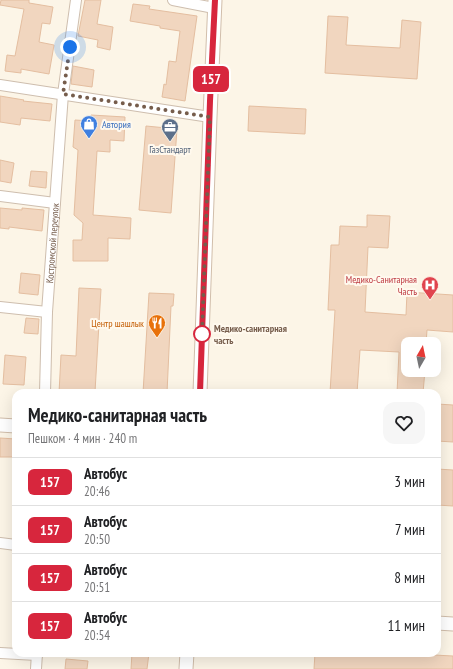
<!DOCTYPE html>
<html lang="ru">
<head>
<meta charset="utf-8">
<style>
  :root { --surface:#fff; --page:#f6f6f6; --text:#202124; --muted:#757577; --line:#e0e0e0 }
  body { margin:0; font-family:"PT Sans Narrow",sans-serif; background:var(--page); color:var(--text); height:100vh; display:flex; flex-direction:column; font-size:15px; white-space:nowrap }
  * { box-sizing:border-box; margin:0 }
  p { font-size:13px; color:var(--muted) }
  .icon { flex:none; width:22px; height:22px; fill:none; stroke:currentColor; stroke-width:2; stroke-linecap:round; stroke-linejoin:round }
  .map { position:relative; flex:1; overflow:hidden }
  .side { position:absolute; left:12px; top:389px; width:429px; height:268px; display:flex; flex-direction:column; background:var(--surface); border-radius:12px; box-shadow:0 4px 16px #0002 }
  .side>* { flex:none }
  .badge { padding:0 8px; border-radius:6px; font-size:14px; line-height:26px }
  .needle { width:26px; rotate:9deg }
  .controls { position:absolute; left:401px; top:337px; display:grid; gap:8px }
  .controls a { display:grid; place-items:center; width:40px; height:40px; border-radius:8px; background:var(--surface); box-shadow:0 4px 16px #0002; font-size:20px }
  .you { position:absolute; width:20px; height:20px; margin:-10px; border:3px solid #fff; border-radius:50%; background:#1a73e8; box-shadow:0 0 0 6px #1a73e833 }
  .map>.badge { position:absolute; translate:-50% -50%; box-shadow:0 0 0 2px #fff }
  .round { display:grid; place-items:center; flex:none; width:42px; height:42px; border-radius:12px; background:var(--page) }
  .headline { display:flex; align-items:center; justify-content:space-between; height:68px; padding:0 16px }
  h1 { font-size:19px; font-weight:700; line-height:30px }
  ul { padding:0; list-style:none }
  li { display:flex; align-items:center; gap:12px; height:48px; padding:0 16px; border-top:1px solid var(--line) }
  li div { flex:1 }
  li b { display:block; font-size:15px }
  li em { font-style:normal }
  li .badge { min-width:44px; font-weight:700; text-align:center }
  .map>svg:first-child { display:block }
  .building { fill:#f1d6bf; stroke:#e4bea0 }
  .lines { fill:none; stroke-linecap:round; stroke-linejoin:round }
  .minor-casing { stroke:#cebeae; stroke-width:12 }
  .secondary-casing { stroke:#d1beab; stroke-width:15 }
  .minor { stroke:#fff; stroke-width:10 }
  .secondary { stroke:#fff; stroke-width:13 }
  .line-casing { stroke:#fff; stroke-width:9 }
  .line { stroke:#d7263d; stroke-width:6 }
  .walk { stroke:#765d4c; stroke-width:4; stroke-dasharray:0 7.2 }
  .stop-dot { fill:#fff; stroke:#d7263d; stroke-width:2 }
  .labels { text-anchor:middle; stroke-width:4; stroke-linejoin:round; paint-order:stroke }
  .shop-label { font-size:10px; fill:#366cbe; stroke:#fff9ee; text-anchor:start }
  .service-label { font-size:10px; fill:#4e5e75; stroke:#fff9ee }
  .street-label { font-size:10px; fill:#765d4c; stroke:#fff9ee }
  .health-label { font-size:10px; fill:#be3a42; stroke:#fff9ee; text-anchor:end }
  .food-label { font-size:10px; fill:#c56008; stroke:#fff9ee; text-anchor:end }
  .stop-label { font-size:10px; font-weight:bold; fill:#765d4c; stroke:#fff9ee; text-anchor:start }
</style>
</head>
<body>
<div class="map">
<svg width="453" height="669" viewBox="0 0 453 669">
  <rect width="100%" height="100%" fill="#fcf5e7"/>
  <path class="building" d="M 1,0 L 29,0 L 29,3 L 53,7 L 50,24 L 42,23 L 39,42 L 54,45 L 49,74 L 21,69 L 21,73 L 5,71 L 7,55 L 15,56 L 24,9 L 0,5 Z
    M 85,0 L 101,0 L 97,24 L 113,27 L 110,50 L 97,47 L 98,40 L 78,36 Z
    M 133,4 L 150,6 L 149,9 L 197,16 L 185,101 L 162,97 L 164,84 L 166,85 L 169,61 L 176,62 L 180,31 L 160,28 L 160,26 L 130,21 Z
    M 328,16 L 348,17 L 346,45 L 400,48 L 402,20 L 421,22 L 417,79 L 325,73 Z
    M 73,66 L 94,70 L 92,87 L 71,84 Z
    M 0,96 L 24,100 L 23,101 L 52,104 L 50,121 L 21,118 L 20,125 L 0,122 Z
    M 249,106 L 306,109 L 305,134 L 248,131 Z
    M 91,115 L 125,117 L 124,141 L 110,140 L 110,152 L 97,151 L 93,215 L 131,218 L 130,239 L 108,238 L 108,261 L 73,261 L 73,240 L 82,240 L 83,223 L 74,215 L 78,150 L 73,147 L 75,120 L 91,121 Z
    M 146,126 L 177,129 L 171,213 L 139,210 Z
    M 0,160 L 14,163 L 11,183 L 0,181 Z
    M 31,171 L 47,172 L 46,188 L 29,186 Z
    M 0,208 L 22,210 L 22,208 L 44,210 L 42,231 L 9,227 L 9,229 L 0,228 Z
    M 367,215 L 390,216 L 388,248 L 368,247 L 365,312 L 406,315 L 407,292 L 453,295 L 453,332 L 427,330 L 426,344 L 408,344 L 408,370 L 425,370 L 423,393 L 397,393 L 399,352 L 360,350 L 357,393 L 330,393 L 335,310 L 328,310 L 331,245 L 339,245 L 340,226 L 367,227 Z
    M 21,273 L 40,275 L 38,295 L 19,293 Z
    M 79,288 L 101,289 L 95,392 L 70,391 L 70,393 L 59,393 L 61,355 L 76,356 Z
    M 149,293 L 174,294 L 173,306 L 171,306 L 167,393 L 143,393 Z
    M 26,318 L 39,319 L 38,334 L 24,333 Z
    M 5,355 L 26,357 L 24,385 L 3,384 Z
    M 437,404 L 453,405 L 453,442 L 437,441 Z
    M 0,438 L 16,439 L 16,457 L 0,457 Z
    M 437,469 L 453,470 L 453,506 L 437,505 Z
    M 132,653 L 149,653 L 147,669 L 131,669 Z
    M 315,653 L 396,653 L 453,656 L 453,669 L 314,669 Z
    M 66,659 L 88,661 L 87,669 L 65,669 Z"/>
  <g class="lines">
    <g class="minor-casing">
      <g id="minor">
        <path d="M 173,0 L 214,8"/>
        <path d="M 0,85 L 210,117"/>
        <path d="M 0,196 L 55,203"/>
        <path d="M 0,307 L 47,312"/>
        <path id="s1" d="M 45,393 L 47,312 L 63,94 L 76,0"/>
        <path d="M 0,543 L 16,545"/>
        <path d="M 0,653 L 37,655"/>
        <path d="M 36,669 L 37,653"/>
      </g>
    </g>
    <g class="secondary-casing">
      <path id="secondary" d="M 200,393 L 210,117 L 215,0
        M 0,425 L 16,426
        M 437,623 L 453,624
        M 186,669 L 187,653"/>
    </g>
    <use href="#minor" class="minor"/>
    <use href="#secondary" class="secondary"/>
  </g>
  <g class="lines">
    <g class="line-casing">
      <path id="line" d="M 200,393 L 210,101 L 215,0"/>
    </g>
    <use href="#line" class="line"/>
    <path class="walk" d="M 70,47 L 63,94 L 210,117 L 202,334"/>
  </g>
  <defs>
    <g id="shop-pin" transform="scale(0.9)"><path d="M0 17L-7.5 6A9.5 9.5 0 1 1 7.5 6Z" fill="#3f7fe0" stroke="#fff9ee"/><path d="M-5-2.5h2.3a2.7 3.5 0 0 1 5.4 0H5L5.5 6h-11ZM-1.5-2.5h3a1.5 2.3 0 0 0-3 0Z" fill="#fff"/></g>
    <g id="office-pin" transform="scale(0.9)"><path d="M0 17L-7.5 6A9.5 9.5 0 1 1 7.5 6Z" fill="#5c6f8a" stroke="#fff9ee"/><path d="M-6-3h4V-5.5h4V-3h4V5H-6ZM-1-4.5V-3h2v-1.5ZM-6 0V1H6V0Z" fill="#fff"/></g>
    <g id="hospital-pin" transform="scale(0.9)"><path d="M0 17L-7.5 6A9.5 9.5 0 1 1 7.5 6Z" fill="#e0444e" stroke="#fff9ee"/><path d="M-5-5h3v3.5h4V-5h3V5h-3V1.5h-4V5h-3Z" fill="#fff"/></g>
    <g id="restaurant-pin" transform="scale(0.9)"><path d="M0 17L-7.5 6A9.5 9.5 0 1 1 7.5 6Z" fill="#e8710a" stroke="#fff9ee"/><path d="M-5-6h1v4h1v-4h1v4h1v-4h1v5L-1.5 .5V6h-2V.5L-5-1ZM5-6V6H3V1.5H1.5Q1.5-4 5-6Z" fill="#fff"/></g>
  </defs>
  <g fill-rule="evenodd">
    <use href="#shop-pin" x="89" y="124"/>
    <use href="#office-pin" x="170" y="127"/>
    <use href="#hospital-pin" x="430" y="285"/>
    <use href="#restaurant-pin" x="157" y="323"/>
  </g>
  <circle class="stop-dot" cx="202" cy="334" r="8"/>
  <g class="labels">
    <g class="shop-label">
      <text x="102" y="128">Автория</text>
    </g>
    <g class="service-label">
      <text x="170" y="153">ГазСтандарт</text>
    </g>
    <g class="street-label">
      <text dy="4" stroke="none"><textPath href="#s1" startOffset="150">Костромской переулок</textPath></text>
    </g>
    <g class="health-label">
      <text x="417" y="283">Медико-Санитарная<tspan x="417" dy="12">Часть</tspan></text>
    </g>
    <g class="food-label">
      <text x="144" y="327">Центр шашлык</text>
    </g>
    <g class="stop-label">
      <text x="214" y="332">Медико-санитарная<tspan x="214" dy="12">часть</tspan></text>
    </g>
  </g>
</svg>
<div class="controls">
<a><svg class="needle" viewBox="-14 -14 28 28"><path d="M0-13l5 13h-10z" fill="#e53935"/><path d="M0 13l5-13h-10z" fill="#757577"/></svg></a>
</div>
<div class="you" style="left:70px;top:47px"></div>
<b class="badge" style="left:211px;top:79px;background:#d7263d;color:#fff">157</b>
<section class="side">
<div class="headline"><div><h1>Медико-санитарная часть</h1><p>Пешком · 4 мин · 240 m</p></div><a class="round"><svg class="icon" aria-label="heart" viewBox="0 0 24 24"><path d="M12 20l-8-8c-3-5 5-10 8-4 3-6 11-1 8 4z"/></svg></a></div>
<ul>
<li><span class="badge" style="background:#d7263d;color:#fff">157</span><div><b>Автобус</b><p>20:46</p></div><em>3 мин</em></li>
<li><span class="badge" style="background:#d7263d;color:#fff">157</span><div><b>Автобус</b><p>20:50</p></div><em>7 мин</em></li>
<li><span class="badge" style="background:#d7263d;color:#fff">157</span><div><b>Автобус</b><p>20:51</p></div><em>8 мин</em></li>
<li><span class="badge" style="background:#d7263d;color:#fff">157</span><div><b>Автобус</b><p>20:54</p></div><em>11 мин</em></li>
</ul>
</section>
</div>
</body>
</html>
